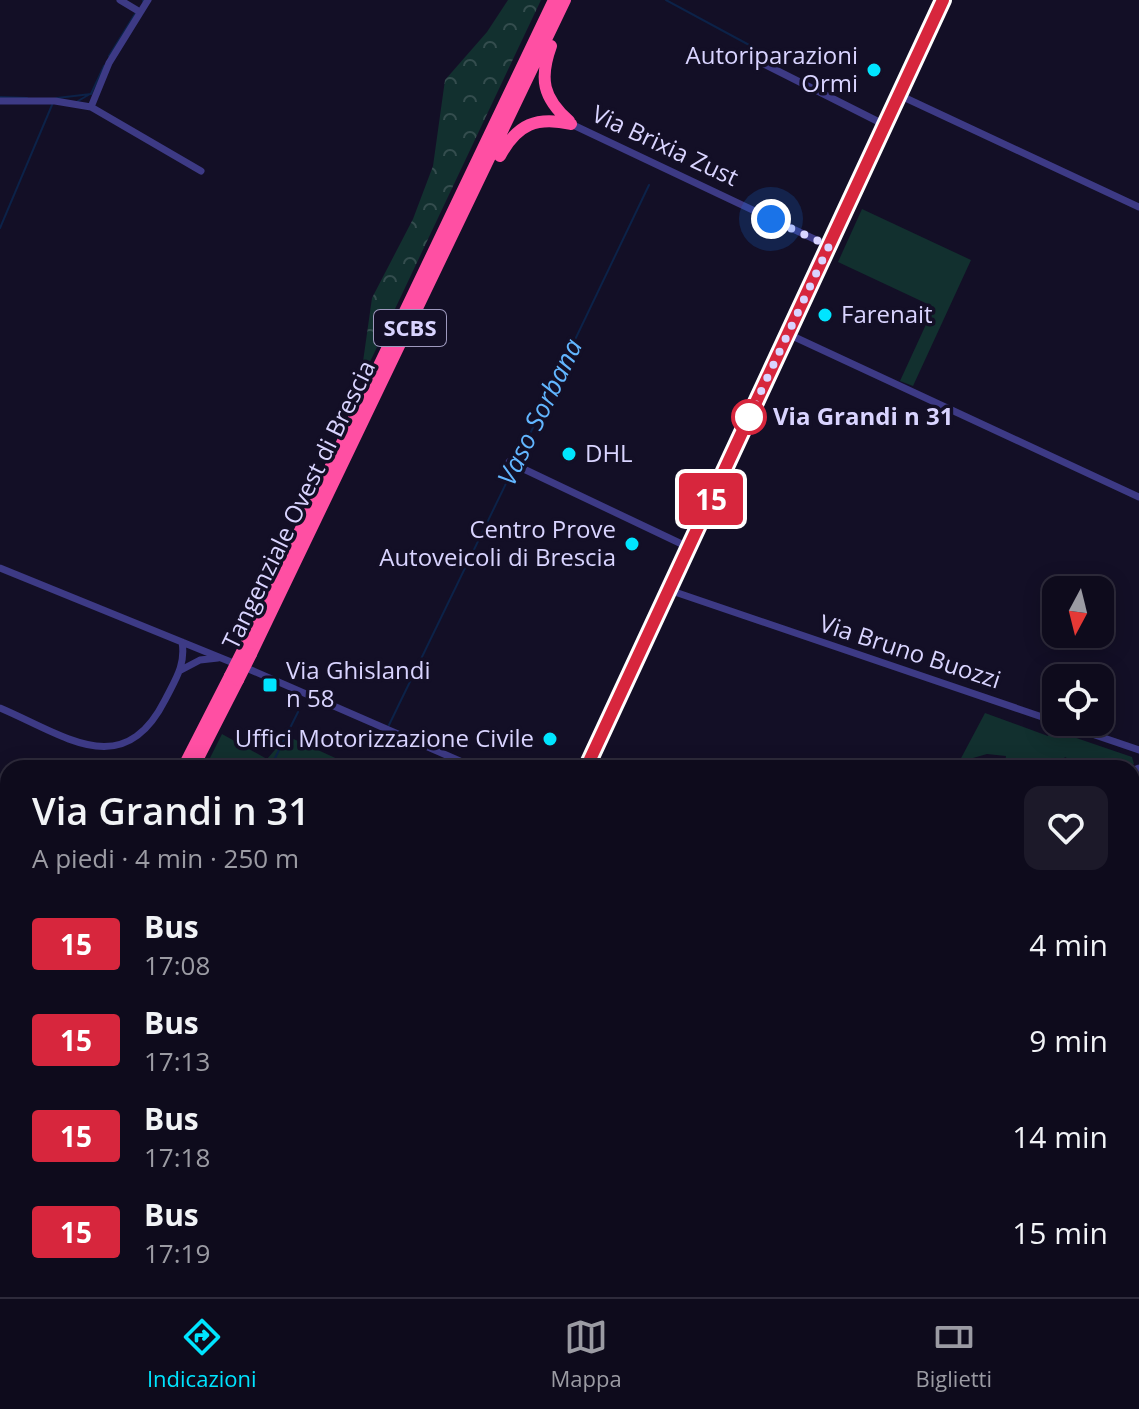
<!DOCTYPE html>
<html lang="it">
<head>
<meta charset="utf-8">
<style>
  :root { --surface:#0e0b1c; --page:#1c1929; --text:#f1f3f6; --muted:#9b9ba3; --line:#2e2b3b; --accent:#00e5ff }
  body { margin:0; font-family:"Open Sans",sans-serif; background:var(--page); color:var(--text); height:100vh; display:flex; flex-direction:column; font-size:30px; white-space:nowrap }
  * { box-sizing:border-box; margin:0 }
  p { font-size:26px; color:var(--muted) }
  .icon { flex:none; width:44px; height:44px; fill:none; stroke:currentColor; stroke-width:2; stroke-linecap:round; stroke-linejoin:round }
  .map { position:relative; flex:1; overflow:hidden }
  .side { position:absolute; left:0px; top:760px; width:1140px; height:538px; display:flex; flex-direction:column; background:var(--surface); border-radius:24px 24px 0 0; box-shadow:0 4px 20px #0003,0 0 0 2px var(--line) }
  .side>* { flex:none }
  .badge { padding:0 16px; border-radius:6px; font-size:28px; line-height:52px }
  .needle { width:52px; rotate:187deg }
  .tools { position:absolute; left:1042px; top:576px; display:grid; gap:16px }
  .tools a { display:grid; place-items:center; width:72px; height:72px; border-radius:16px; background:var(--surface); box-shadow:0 4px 20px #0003,0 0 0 2px var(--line); font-size:40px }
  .you { position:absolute; width:40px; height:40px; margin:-20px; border:6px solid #fff; border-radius:50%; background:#1a73e8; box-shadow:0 0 0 12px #1a73e833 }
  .map>.badge { position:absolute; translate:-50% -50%; box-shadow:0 0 0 4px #fff }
  .round { display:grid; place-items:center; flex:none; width:84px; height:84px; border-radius:16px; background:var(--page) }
  .summary { display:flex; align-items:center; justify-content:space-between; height:136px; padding:0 32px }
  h1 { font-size:38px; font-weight:600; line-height:60px }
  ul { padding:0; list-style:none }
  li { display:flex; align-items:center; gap:24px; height:96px; padding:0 32px }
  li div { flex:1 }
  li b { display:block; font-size:30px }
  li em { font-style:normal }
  li .badge { min-width:88px; font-weight:700; text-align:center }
  .menu { display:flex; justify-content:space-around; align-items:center; height:112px; border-top:2px solid var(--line); background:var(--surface); font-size:22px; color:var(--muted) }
  .menu a { display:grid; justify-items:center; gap:4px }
  .menu .current { color:var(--accent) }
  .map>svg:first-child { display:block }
  .green { fill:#12302f }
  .forest { fill:url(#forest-crowns) }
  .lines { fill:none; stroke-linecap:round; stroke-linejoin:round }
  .stream { stroke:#0c2248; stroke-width:2 }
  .street { stroke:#3d3a85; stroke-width:7 }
  .highway { stroke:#ff4fa3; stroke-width:12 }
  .highway-bridge { stroke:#ff4fa3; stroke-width:12 }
  .line-casing { stroke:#fff; stroke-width:18 }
  .line { stroke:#d7263d; stroke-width:12 }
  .walk { stroke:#d9d4ff; stroke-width:8; stroke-dasharray:0 14.4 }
  .poi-dot { fill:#00e5ff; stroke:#130f26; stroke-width:3 }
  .stop-dot { fill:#fff; stroke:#d7263d; stroke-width:4 }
  .labels { text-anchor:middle; stroke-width:7; stroke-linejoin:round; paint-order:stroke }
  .shield { fill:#130f26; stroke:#9e99be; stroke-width:2 }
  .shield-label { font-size:22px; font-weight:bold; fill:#d9d4ff }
  .poi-label { font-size:24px; fill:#d9d4ff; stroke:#130f26; text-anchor:end }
  .street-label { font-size:24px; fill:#d9d4ff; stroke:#130f26 }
  .stop-label { font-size:24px; font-weight:bold; fill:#d9d4ff; stroke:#130f26; text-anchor:start }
  .water-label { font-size:26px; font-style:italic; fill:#62b6ff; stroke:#130f26 }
</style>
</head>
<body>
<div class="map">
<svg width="1139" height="1297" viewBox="0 0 1139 1297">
  <defs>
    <pattern id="forest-crowns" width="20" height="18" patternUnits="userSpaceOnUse" patternTransform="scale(2)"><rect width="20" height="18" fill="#12302f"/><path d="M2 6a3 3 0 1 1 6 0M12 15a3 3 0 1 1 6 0" fill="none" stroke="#344d4e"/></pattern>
  </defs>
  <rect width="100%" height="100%" fill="#130f26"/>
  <path class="green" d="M 862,209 L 971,260 L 913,386 L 900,381 L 934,307 L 838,262 Z
    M 985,713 L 1048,736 L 1050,729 L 1132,757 L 1134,764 L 1126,768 L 1082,768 L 1065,757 L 1058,768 L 1004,768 L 1006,756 L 987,754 L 959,762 Z
    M 222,734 L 267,759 L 287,736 L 342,761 L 340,768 L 205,768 Z"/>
  <path class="forest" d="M 508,0 L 541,0 L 360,383 L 372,298 L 413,219 L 433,166 L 445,80 L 487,32 Z"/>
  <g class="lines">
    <path class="stream" d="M 666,0 L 751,46
      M 143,1 L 144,0
      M 109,56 L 135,14
      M 0,97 L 27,98
      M 57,98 L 91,94 L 104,66
      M 78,101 L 90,94
      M 0,228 L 52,105
      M 517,461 L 649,185
      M 389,725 L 514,467
      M 270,768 L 298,712
      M 0,912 L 8,905
      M 0,1014 L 8,1018
      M 0,1070 L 8,1052
      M 282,1290 L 282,1297"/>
    <path class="street" d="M 120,0 L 140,12
      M 760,62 L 885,125
      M 899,95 L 1139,207
      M 0,101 L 55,101 L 91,107 L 201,171
      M 91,107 L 109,63 L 148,0
      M 571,124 L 829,246
      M 788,334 L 1139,497
      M 509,462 L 688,547
      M 0,568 L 231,662
      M 669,590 L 1139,750
      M 181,670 L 200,660 L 218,658
      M 251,670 L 476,768
      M 0,708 C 64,735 123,783 165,700 C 175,680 186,665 182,642
      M 586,768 L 943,0
      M 1132,771 L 1139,768
      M 1132,1029 L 1139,1016
      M 1132,1054 L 1139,1040
      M 1132,1085 L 1139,1089
      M 7,1190 L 8,1191
      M 131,1290 L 134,1297
      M 716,1297 L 721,1290"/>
    <path class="highway" d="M 551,46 C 539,79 543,98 569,121
      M 500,156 C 517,124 537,116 571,124
      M 243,650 L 554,0
      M 251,654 L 565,0
      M 183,768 L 230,676
      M 193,768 L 238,680
      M 0,934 L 8,938
      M 0,948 L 8,953
      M 0,1109 L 8,1095
      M 0,1131 L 8,1116
      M 0,1148 L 8,1133
      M 0,1183 L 8,1161
      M 69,1290 L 83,1297
      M 473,1290 L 481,1297
      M 499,1290 L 508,1297
      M 531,1290 L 534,1297
      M 0,1297 L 17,1290
      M 654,1297 L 659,1290"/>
    <path class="highway-bridge" d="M 230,676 L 243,650
      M 238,680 L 251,654"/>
  </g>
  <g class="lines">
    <g class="line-casing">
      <path id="line" d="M 586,768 L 943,0"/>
    </g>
    <use href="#line" class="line"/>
    <path class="walk" d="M 749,417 L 829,246 L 771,219"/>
  </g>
  <g class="poi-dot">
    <circle cx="874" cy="70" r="8"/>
    <circle cx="825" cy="315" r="8"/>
    <circle cx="569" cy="454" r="8"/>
    <circle cx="632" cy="544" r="8"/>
    <rect x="262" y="677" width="16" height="16" rx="4"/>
    <circle cx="550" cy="739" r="8"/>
  </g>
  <circle class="stop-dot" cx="749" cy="417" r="16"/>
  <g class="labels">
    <rect class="shield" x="374" y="310" width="72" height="36" rx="6"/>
    <g class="shield-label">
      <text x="410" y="336">SCBS</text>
    </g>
    <g class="poi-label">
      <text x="858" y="64">Autoriparazioni<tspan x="858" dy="28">Ormi</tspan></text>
      <text x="841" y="323" text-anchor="start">Farenait</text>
      <text x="585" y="462" text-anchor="start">DHL</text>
      <text x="616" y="538">Centro Prove<tspan x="616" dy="28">Autoveicoli di Brescia</tspan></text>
      <text x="286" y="679" text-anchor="start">Via Ghislandi<tspan x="286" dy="28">n 58</tspan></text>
      <text x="534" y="747">Uffici Motorizzazione Civile</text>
    </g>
    <g class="street-label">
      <text transform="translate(665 146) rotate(25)" y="8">Via Brixia Zust</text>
      <text transform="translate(299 505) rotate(-64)" y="8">Tangenziale Ovest di Brescia</text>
      <text transform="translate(910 652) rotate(18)" y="8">Via Bruno Buozzi</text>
    </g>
    <g class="stop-label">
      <text x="773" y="425">Via Grandi n 31</text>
    </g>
    <g class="water-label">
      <text transform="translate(540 412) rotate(-64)" y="9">Vaso Sorbana</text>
    </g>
  </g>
</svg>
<div class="tools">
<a><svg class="needle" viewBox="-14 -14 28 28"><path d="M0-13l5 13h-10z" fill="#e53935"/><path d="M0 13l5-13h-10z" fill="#9b9ba3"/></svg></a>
<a><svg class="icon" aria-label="locate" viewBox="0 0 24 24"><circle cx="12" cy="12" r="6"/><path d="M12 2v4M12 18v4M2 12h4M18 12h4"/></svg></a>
</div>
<div class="you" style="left:771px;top:219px"></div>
<b class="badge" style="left:711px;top:499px;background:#d7263d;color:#fff">15</b>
<section class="side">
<div class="summary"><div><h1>Via Grandi n 31</h1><p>A piedi · 4 min · 250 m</p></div><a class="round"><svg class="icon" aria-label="heart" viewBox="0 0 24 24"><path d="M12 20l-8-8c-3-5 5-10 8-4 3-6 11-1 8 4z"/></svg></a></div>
<ul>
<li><span class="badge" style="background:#d7263d;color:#fff">15</span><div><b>Bus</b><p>17:08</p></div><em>4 min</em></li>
<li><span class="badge" style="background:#d7263d;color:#fff">15</span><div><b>Bus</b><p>17:13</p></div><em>9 min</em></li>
<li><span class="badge" style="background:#d7263d;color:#fff">15</span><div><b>Bus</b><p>17:18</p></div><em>14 min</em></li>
<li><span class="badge" style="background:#d7263d;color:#fff">15</span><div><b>Bus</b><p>17:19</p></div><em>15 min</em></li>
</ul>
</section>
</div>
<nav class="menu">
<a class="current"><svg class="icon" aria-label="directions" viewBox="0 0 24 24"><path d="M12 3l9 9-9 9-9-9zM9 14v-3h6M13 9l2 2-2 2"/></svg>Indicazioni</a>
<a><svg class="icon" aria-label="map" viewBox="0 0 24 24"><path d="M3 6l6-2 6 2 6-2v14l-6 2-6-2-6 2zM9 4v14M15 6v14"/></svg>Mappa</a>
<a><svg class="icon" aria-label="tickets" viewBox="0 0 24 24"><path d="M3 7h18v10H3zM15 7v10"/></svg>Biglietti</a>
</nav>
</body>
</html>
